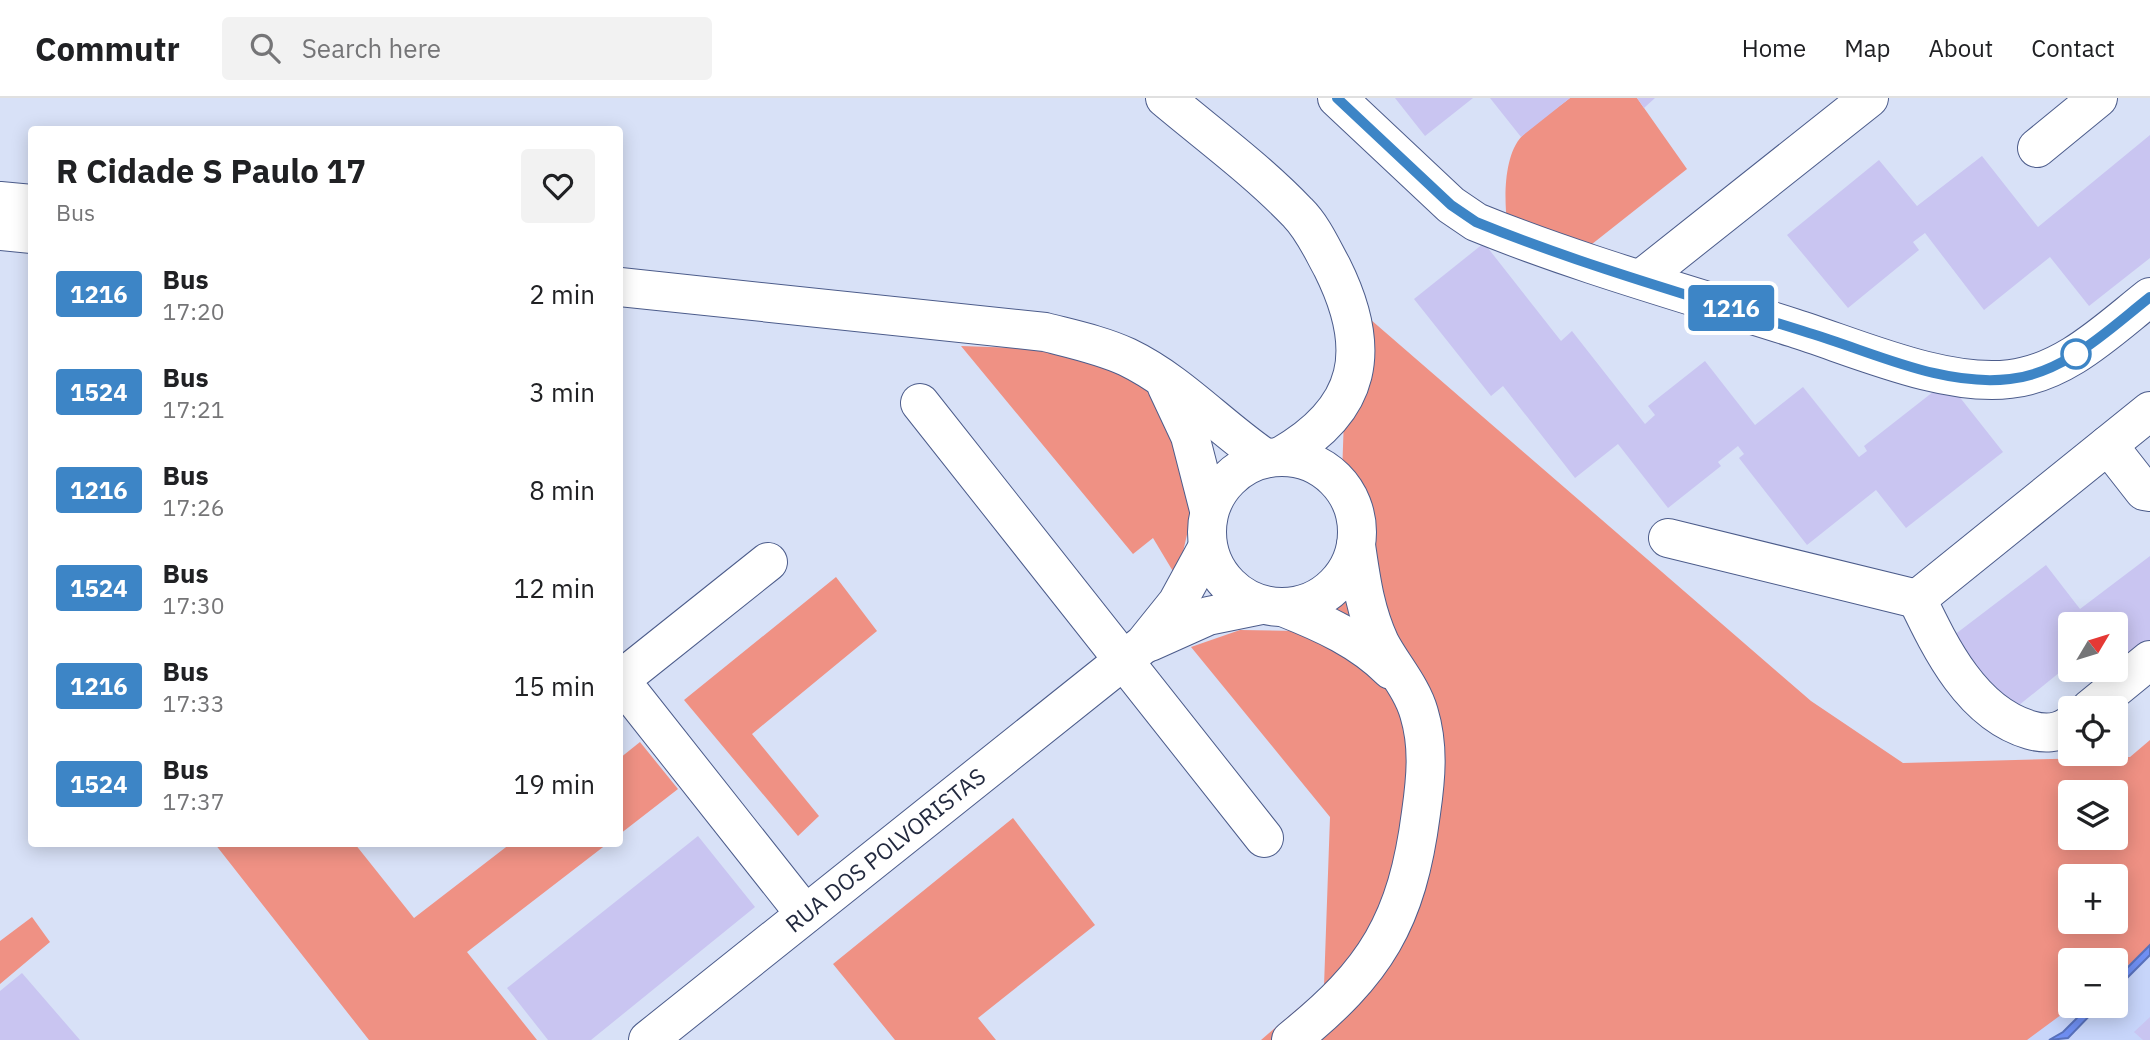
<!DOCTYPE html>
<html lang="en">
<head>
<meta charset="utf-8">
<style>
  :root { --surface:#fff; --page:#f2f2f2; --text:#202124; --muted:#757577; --line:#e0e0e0 }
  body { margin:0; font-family:"IBM Plex Sans",sans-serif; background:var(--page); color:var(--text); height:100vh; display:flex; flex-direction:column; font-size:26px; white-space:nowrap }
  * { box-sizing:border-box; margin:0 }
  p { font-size:23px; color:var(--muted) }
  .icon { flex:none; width:38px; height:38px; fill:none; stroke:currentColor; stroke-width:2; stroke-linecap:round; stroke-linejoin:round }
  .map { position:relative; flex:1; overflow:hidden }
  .drawer { position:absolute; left:28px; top:28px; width:595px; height:721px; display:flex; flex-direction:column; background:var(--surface); border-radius:7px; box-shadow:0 4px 18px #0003 }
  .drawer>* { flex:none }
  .badge { padding:0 14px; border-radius:5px; font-size:24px; line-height:46px }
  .needle { width:46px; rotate:52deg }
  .tools { position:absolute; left:2058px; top:514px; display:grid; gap:14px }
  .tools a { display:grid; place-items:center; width:70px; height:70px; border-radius:7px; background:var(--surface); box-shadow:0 4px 18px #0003; font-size:35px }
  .map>.badge { position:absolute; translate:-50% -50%; box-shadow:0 0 0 4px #fff }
  .round { display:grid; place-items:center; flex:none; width:74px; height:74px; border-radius:7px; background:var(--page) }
  .head { display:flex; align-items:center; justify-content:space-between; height:119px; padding:0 28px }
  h1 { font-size:33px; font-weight:700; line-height:52px }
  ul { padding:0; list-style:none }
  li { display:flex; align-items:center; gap:21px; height:98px; padding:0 28px }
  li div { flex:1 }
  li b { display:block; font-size:26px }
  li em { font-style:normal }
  li .badge { min-width:77px; font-weight:700; text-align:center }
  header { display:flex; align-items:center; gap:42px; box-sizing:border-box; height:98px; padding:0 35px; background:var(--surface); border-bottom:2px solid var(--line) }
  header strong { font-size:33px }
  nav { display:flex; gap:38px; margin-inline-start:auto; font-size:24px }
  .search { width:490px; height:63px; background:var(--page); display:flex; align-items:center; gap:18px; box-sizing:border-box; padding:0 24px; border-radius:7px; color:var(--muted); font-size:26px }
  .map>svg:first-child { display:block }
  .built { fill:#c7d5fa }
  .green { fill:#ef9184; fill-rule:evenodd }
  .water { fill:#6f8ff2; stroke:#5871bc; stroke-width:2 }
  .building { fill:#c9c5f1 }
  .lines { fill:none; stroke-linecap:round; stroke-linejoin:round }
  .minor-casing { stroke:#4c5c8b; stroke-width:40 }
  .minor { stroke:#fff; stroke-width:38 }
  .line-casing { stroke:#fff; stroke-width:16 }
  .line { stroke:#3d85c6; stroke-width:10 }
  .stop-dot { fill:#fff; stroke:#3d85c6; stroke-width:3.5 }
  .labels { text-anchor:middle; stroke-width:5; stroke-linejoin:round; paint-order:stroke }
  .street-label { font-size:23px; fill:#232a3f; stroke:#eaeffa }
</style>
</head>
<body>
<header>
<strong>Commutr</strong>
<div class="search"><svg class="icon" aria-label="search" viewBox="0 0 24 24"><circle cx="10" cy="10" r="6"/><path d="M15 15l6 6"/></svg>Search here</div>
<nav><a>Home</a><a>Map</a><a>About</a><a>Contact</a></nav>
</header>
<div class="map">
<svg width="2150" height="942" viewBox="0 0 2150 942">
  <rect width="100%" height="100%" fill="#d8e1f7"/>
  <path class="built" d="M 2150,851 L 2150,942 L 1967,942 L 2070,908 L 2116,908 L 2116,868 Z"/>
  <path class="green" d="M 1570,0 L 1637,0 L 1687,71 L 1587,150 L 1507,124 C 1504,99 1504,57 1522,38 C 1535,24 1555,12 1570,0 Z
    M 1348,202 L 1811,603 L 1903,665 L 2130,659 L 2150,642 L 2150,851 L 2116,876 L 2116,863 L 2070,863 L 2073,908 L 2027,942 L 1261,942 L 1324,888 L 1330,719 L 1191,549 L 1240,532 L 1296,533 L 1336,554 ZM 2070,695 L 2116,695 L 2116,740 L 2070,740 ZM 2070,779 L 2116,779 L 2116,824 L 2070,824 Z
    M 961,248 L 1072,252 L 1146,283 L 1175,332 L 1192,415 L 1177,480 L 1153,440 L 1133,456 Z
    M 836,479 L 877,533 L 752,636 L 819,718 L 798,738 L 684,602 Z
    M 640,644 L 678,691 L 620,736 L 620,660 Z
    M 1013,720 L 1095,827 L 978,920 L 996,942 L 895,942 L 833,866 Z
    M 215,746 L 355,746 L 414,820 L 510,746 L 607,746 L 467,854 L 537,942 L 369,942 Z
    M 32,819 L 50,844 L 0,886 L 0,843 Z"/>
  <path class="water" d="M 2150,847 L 2150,857 L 2116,891 L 2116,881 Z
    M 2089,908 L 2099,908 L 2068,940 L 2049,942 L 2063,934 Z"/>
  <path class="building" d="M 1395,0 L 1473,0 L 1425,38 Z
    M 1490,0 L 1570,0 L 1521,39 Z
    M 1637,0 L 1655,0 L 1644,10 Z
    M 2150,37 L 2150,160 L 2089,208 L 2050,159 L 1984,212 L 1925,135 L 1913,144 L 1919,152 L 1848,210 L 1787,137 L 1879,62 L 1917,108 L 1982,58 L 2038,129 Z
    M 1484,145 L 1561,243 L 1572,233 L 1645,326 L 1655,317 L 1648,308 L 1705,263 L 1755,327 L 1803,289 L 1859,359 L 1867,353 L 1864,348 L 1947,283 L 2003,354 L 1906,430 L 1876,392 L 1807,447 L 1739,360 L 1744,356 L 1738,348 L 1718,364 L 1721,368 L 1668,410 L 1618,346 L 1575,380 L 1503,288 L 1491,298 L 1414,201 Z
    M 2150,458 L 2150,567 L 2116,570 L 2116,527 L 2070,527 L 2070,566 L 2003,620 L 1945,544 L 2046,467 L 2080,511 Z
    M 698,738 L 755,809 L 591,942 L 548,942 L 507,890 Z
    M 22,875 L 80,942 L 0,942 L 0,893 Z
    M 2150,919 L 2150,942 L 2143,942 L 2134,934 Z"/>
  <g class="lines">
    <g class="minor-casing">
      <g id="minor">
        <path d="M 1165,0 C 1209,37 1258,73 1298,115 C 1313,130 1322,151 1332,169 C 1373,251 1363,311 1281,358"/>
        <path d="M 1337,0 L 1451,107 L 1476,124 C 1579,166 1688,196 1794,230 C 1857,250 1944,289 2010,281 C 2065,275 2108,232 2150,199"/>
        <path d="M 2037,50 L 2098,0"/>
        <path d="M 0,103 L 32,106"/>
        <path d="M 0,133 L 32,136"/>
        <path d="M 1641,181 L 1869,0"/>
        <path d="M 620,189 L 1045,234 C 1072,241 1101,247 1127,259 C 1179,284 1218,328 1265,360"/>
        <path d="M 1167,289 L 1190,338 L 1209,412"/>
        <path d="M 920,305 L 1264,740"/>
        <path d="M 2108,347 L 2144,393 L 2150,394"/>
        <circle cx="1282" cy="434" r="75"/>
        <path d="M 1668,440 L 1917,501"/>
        <path d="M 768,464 L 620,582 L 805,816"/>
        <path d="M 1917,501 L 2150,313"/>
        <path d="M 1917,501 C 1941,551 1972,615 2030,632 C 2043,636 2058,636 2070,627"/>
        <path d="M 1285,510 C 1323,525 1361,542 1391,572"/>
        <path d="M 1150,544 L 1208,518 L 1262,507"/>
        <path d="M 2090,611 L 2150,562"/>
        <path id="s1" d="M 648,942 L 1144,546 L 1177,505 L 1207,450"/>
        <path d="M 1291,942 C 1376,874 1407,823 1421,715 C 1426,680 1429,648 1419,615 C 1412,590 1392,568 1380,545 C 1365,513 1361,481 1356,447"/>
      </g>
    </g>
    <use href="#minor" class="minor"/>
  </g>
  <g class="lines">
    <g class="line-casing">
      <path id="line" d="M 1337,0 L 1451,107 L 1476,124 C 1584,168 1698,200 1809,235 C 1873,254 1942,289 2010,281 C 2065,275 2108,232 2150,199"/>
    </g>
    <use href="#line" class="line"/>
  </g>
  <circle class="stop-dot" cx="2076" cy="256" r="14"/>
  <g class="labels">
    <g class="street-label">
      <text dy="8" stroke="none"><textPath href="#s1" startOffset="304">RUA DOS POLVORISTAS</textPath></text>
    </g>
  </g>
</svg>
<div class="tools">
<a><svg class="needle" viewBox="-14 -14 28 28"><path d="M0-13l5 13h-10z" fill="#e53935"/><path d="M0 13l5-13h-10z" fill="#757577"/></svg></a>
<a><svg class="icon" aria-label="locate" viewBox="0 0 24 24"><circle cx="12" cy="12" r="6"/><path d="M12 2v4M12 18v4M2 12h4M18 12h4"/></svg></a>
<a><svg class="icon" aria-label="layers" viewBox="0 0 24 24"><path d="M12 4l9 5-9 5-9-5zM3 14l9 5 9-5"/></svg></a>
<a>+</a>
<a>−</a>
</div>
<b class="badge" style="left:1731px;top:210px;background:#3d85c6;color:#fff">1216</b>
<section class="drawer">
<div class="head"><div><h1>R Cidade S Paulo 17</h1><p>Bus</p></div><a class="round"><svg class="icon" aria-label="heart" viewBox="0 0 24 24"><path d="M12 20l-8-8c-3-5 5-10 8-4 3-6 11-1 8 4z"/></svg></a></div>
<ul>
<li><span class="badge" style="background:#3d85c6;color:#fff">1216</span><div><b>Bus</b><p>17:20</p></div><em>2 min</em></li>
<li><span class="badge" style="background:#3d85c6;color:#fff">1524</span><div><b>Bus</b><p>17:21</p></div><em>3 min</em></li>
<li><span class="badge" style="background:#3d85c6;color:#fff">1216</span><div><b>Bus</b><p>17:26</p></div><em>8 min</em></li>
<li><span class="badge" style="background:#3d85c6;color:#fff">1524</span><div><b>Bus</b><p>17:30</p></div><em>12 min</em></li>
<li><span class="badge" style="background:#3d85c6;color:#fff">1216</span><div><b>Bus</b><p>17:33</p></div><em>15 min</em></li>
<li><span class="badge" style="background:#3d85c6;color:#fff">1524</span><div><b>Bus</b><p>17:37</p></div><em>19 min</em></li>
</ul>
</section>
</div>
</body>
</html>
